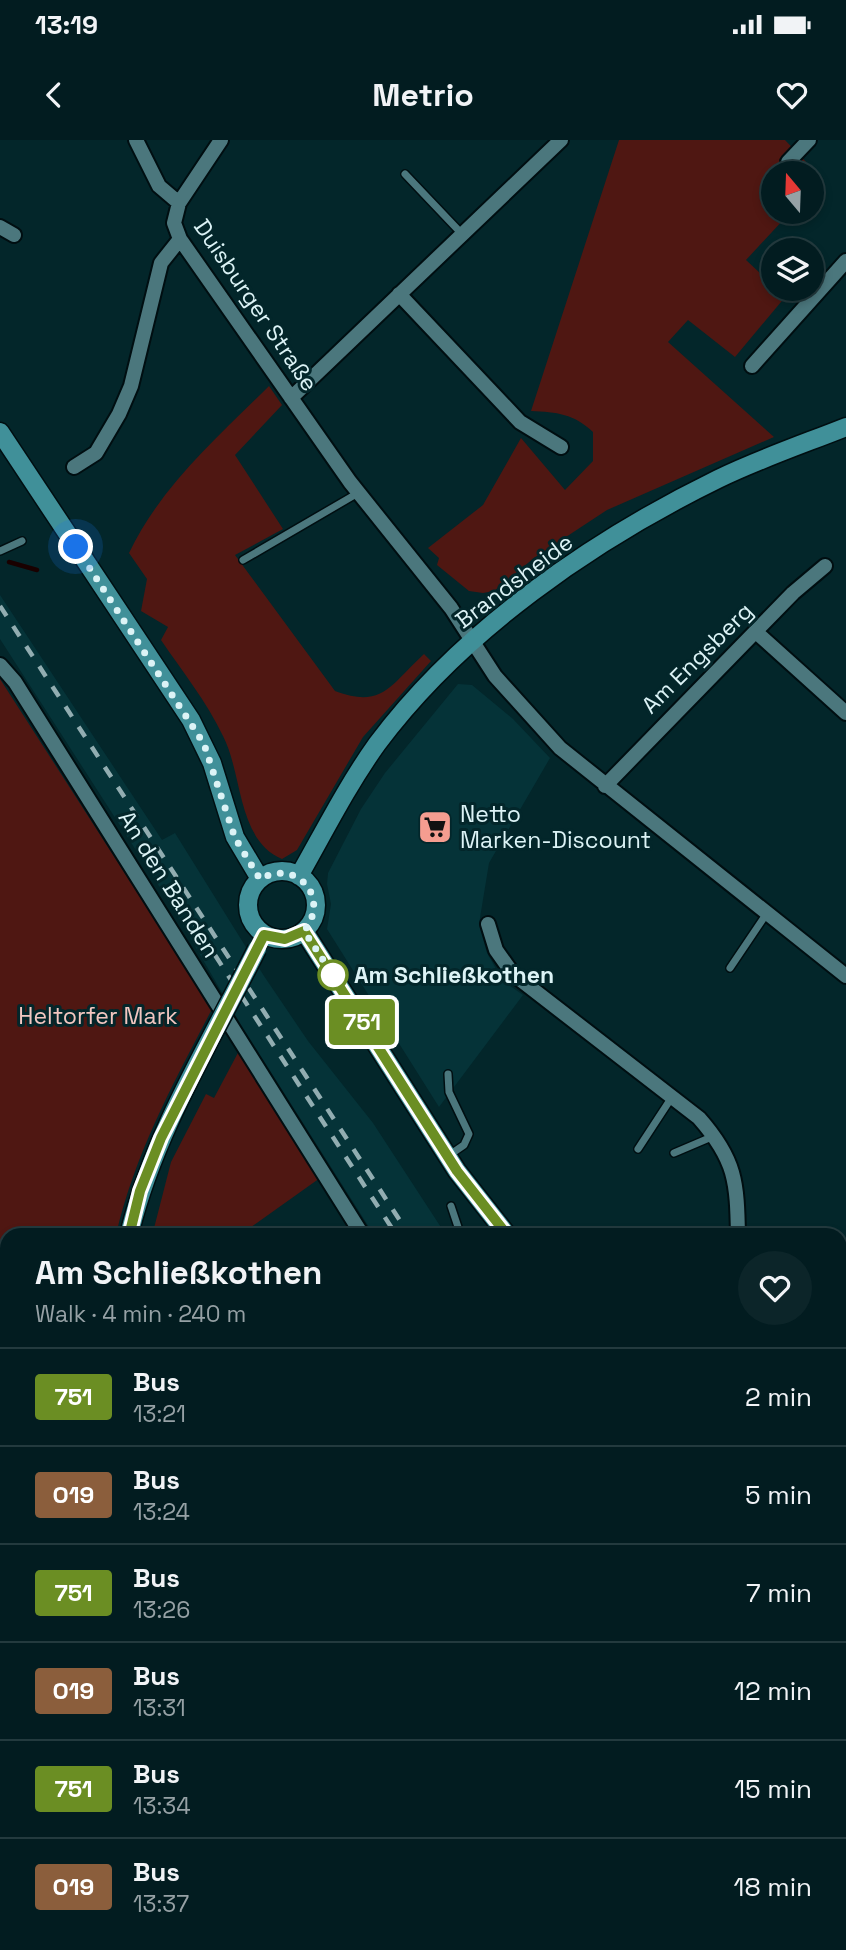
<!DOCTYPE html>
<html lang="en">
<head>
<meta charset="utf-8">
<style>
  :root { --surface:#021c20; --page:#0c2529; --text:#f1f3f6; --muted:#96a1a5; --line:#233a3e }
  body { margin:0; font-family:"Space Grotesk",sans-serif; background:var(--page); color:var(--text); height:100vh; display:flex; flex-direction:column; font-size:26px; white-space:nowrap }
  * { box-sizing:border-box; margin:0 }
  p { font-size:23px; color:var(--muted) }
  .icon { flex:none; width:38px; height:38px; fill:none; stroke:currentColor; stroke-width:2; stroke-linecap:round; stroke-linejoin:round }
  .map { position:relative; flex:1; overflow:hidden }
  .sheet { position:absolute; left:0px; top:1088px; width:847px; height:723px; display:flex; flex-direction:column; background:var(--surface); border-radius:21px 21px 0 0; box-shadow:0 4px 10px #0003,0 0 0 2px var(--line) }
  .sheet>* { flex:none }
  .badge { padding:0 14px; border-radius:5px; font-size:24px; line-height:46px }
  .needle { width:46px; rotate:341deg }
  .tools { position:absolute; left:761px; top:21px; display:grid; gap:14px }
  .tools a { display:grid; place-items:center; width:63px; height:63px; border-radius:50%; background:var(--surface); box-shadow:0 4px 10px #0003,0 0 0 2px var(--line); font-size:35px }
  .you { position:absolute; width:35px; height:35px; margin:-18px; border:5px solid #fff; border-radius:50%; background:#1a73e8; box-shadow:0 0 0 10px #1a73e833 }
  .map>.badge { position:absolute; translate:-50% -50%; box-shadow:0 0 0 4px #fff }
  .round { display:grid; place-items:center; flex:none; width:74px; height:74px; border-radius:37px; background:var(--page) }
  .head { display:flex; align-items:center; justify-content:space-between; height:119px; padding:0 35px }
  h1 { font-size:33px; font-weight:700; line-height:52px }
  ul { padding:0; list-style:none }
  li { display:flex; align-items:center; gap:21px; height:98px; padding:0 35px; border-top:2px solid var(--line) }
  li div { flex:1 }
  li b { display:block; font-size:26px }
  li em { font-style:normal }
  li .badge { min-width:77px; font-weight:700; text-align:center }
  .status { display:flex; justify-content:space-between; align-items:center; height:49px; padding:0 35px; background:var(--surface); direction:ltr }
  .status svg { height:19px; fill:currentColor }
  header { display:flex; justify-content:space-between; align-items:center; height:91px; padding:0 35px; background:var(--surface); font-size:32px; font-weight:700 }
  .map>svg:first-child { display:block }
  .built { fill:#053338 }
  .green { fill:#4f1712 }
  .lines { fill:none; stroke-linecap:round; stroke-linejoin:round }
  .stream { stroke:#190000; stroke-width:4.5 }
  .lane-casing { stroke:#000e11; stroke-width:10 }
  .street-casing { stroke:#000e11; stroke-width:18 }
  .secondary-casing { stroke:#000e11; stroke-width:21 }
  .lane { stroke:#4b777d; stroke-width:7 }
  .street { stroke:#4b777d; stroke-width:14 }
  .secondary { stroke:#409099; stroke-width:18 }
  .rail { stroke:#92adb1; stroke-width:4.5; stroke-dasharray:12 12; stroke-linecap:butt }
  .secondary-bridge-casing { stroke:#000e11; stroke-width:21; stroke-linecap:butt }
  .secondary-bridge { stroke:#409099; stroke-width:18 }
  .line-casing { stroke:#fff; stroke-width:16 }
  .line { stroke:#6b8e23; stroke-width:10 }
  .walk { stroke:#dcf3f6; stroke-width:7; stroke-dasharray:0 12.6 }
  .stop-dot { fill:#fff; stroke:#6b8e23; stroke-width:3.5 }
  .labels { text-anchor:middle; stroke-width:6; stroke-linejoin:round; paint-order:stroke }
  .street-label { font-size:23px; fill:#dcf3f6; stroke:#03262a }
  .poi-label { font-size:23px; fill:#dcf3f6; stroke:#03262a; text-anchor:start }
  .stop-label { font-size:23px; font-weight:bold; fill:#dcf3f6; stroke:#03262a; text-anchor:start }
  .park-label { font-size:23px; fill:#f2c6c0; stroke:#03262a }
</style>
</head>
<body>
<div class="status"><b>13:19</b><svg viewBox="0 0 49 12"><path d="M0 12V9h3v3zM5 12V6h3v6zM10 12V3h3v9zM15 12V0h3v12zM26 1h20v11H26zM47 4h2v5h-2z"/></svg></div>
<header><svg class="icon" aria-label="back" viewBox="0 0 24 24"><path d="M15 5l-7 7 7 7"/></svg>Metrio<svg class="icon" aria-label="heart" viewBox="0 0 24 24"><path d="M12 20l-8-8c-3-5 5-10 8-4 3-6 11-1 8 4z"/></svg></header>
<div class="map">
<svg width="846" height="1810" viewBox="0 0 846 1810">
  <rect width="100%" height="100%" fill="#03262a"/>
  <path class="built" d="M 0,455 L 162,700 L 175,693 L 264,836 L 308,901 L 373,983 L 446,1095 L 374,1095 L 241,885 L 168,760 L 0,499 Z
    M 458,544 L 472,545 L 513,579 L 550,618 L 489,723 L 479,784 L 487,813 L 503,841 L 523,855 L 439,967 L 327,789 L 331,764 L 327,744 L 328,733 L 361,669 L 385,633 Z
    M 840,1670 L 846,1680 L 846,1810 L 835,1810 L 832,1804 L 840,1804 Z"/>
  <path class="green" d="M 619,0 L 785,0 L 806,22 L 796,33 L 774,33 L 774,72 L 786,72 L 785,78 L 746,120 L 773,145 L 774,149 L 786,156 L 735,217 L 688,180 L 668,202 L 774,297 L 607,370 L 534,418 L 494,451 L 483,453 L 469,451 L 437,425 L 439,418 L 428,408 L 483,365 L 521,298 L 565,350 L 593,321 L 593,292 C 574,274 557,272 531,271 Z
    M 269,246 L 282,265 L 235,315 L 283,389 L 235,415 L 335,551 C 383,569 390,545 424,514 L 431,521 L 363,597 L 297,710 L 282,719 C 237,700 243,635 223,596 C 207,562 182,531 161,500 L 168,487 L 141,471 L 147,439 L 129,413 C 161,346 217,298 269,246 Z
    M 0,539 L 212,869 C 173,944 135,1013 116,1095 L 7,1096 L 7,1311 L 0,1321 Z
    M 240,909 L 320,1038 L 240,1095 L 152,1096 L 171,1022 L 206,954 L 214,958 Z
    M 840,1609 L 846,1619 L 846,1680 L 840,1670 Z
    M 700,1804 L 791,1804 L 794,1810 L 703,1810 Z"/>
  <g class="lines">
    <path class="stream" d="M 9,422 L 37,430
      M 0,1257 L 7,1261"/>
    <g class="lane-casing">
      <path id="lane" d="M 405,34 L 462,94
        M 0,411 L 22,401
        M 243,420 L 358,353
        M 730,828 L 767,773
        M 638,1009 L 672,957
        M 674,1013 L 714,996
        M 448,1016 L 464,1005 L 469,994 L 449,952 L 448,934
        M 451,1066 L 461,1096
        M 840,1244 L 846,1240
        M 0,1434 L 7,1437
        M 676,1804 L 679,1810"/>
    </g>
    <g class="street-casing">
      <path id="street" d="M 136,0 L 159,46 L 179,63
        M 221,0 L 179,63 L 174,83 L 180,99 L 350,342 L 451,468 L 495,536 L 560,608 L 846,836
        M 788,22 L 809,0
        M 0,87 L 14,95
        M 399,154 L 520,282 L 561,307
        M 752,226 L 846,121
        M 291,258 L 561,0
        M 74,327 L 96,313 L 119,274 L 131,246 L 161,123 L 180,99
        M 756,492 L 846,573
        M 0,525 L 15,542 L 363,1096
        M 605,646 L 793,453 L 825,426
        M 488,784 L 496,810 L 513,834 L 699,978 C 736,1020 737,1042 738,1096
        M 840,1372 L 846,1380"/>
    </g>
    <g class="secondary-casing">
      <path id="secondary" d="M 0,292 L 191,580 L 212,623 L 235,697 L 260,739
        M248 765a34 34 0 1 1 68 0a34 34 0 1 1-68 0Z
        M 299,736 C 324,692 347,646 377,604 C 461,491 593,400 718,339 C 759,319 803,304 846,287
        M 304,791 L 457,1031 L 508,1096
        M 840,1123 L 846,1124
        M 0,1367 L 7,1357"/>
    </g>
    <use href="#lane" class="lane"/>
    <use href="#street" class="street"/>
    <use href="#secondary" class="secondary"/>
    <path class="rail" d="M 0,466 L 410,1096
      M 189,775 L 397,1096
      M 840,1760 L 846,1769
      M 840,1781 L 846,1790"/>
    <g class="secondary-bridge-casing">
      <path id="secondary-bridge" d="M 130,1091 C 155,991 211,901 257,809"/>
    </g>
    <use href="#secondary-bridge" class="secondary-bridge"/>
  </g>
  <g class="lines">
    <g class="line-casing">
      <path id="line" d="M 129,1096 L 140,1051 L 161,998 L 264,795 L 285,799 L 304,791 L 457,1031 L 508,1096"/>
    </g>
    <use href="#line" class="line"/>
    <path class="walk" d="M 76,407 L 204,604 L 235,698 L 260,739 C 297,718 331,758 304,791 L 333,835"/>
  </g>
  <defs>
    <g id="supermarket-square" transform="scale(1.75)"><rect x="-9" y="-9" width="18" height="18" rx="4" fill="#f59d90" stroke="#03262a"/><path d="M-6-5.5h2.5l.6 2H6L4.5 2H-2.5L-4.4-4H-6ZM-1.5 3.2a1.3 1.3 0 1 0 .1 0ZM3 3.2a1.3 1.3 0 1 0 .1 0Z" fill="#111"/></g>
  </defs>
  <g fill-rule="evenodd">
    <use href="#supermarket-square" x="435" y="687"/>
  </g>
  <circle class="stop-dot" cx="333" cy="835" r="14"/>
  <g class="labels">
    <g class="street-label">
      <text transform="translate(256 165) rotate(56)" y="8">Duisburger Straße</text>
      <text transform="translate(514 441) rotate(-37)" y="8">Brandsheide</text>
      <text transform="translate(697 518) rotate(-45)" y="8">Am Engsberg</text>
      <text transform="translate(169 744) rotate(58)" y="8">An den Banden</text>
    </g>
    <g class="poi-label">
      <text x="460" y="682">Netto<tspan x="460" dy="26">Marken-Discount</tspan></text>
    </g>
    <g class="stop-label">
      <text x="354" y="843">Am Schließkothen</text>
    </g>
    <g class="park-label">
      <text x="98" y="884">Heltorfer Mark</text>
    </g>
  </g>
</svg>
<div class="tools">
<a><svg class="needle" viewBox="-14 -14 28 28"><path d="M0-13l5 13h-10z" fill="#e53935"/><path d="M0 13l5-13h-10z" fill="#96a1a5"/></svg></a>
<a><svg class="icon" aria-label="layers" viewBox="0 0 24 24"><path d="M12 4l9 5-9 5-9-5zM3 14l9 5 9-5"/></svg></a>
</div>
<div class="you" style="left:76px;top:407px"></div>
<b class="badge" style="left:362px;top:882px;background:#6b8e23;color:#fff">751</b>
<section class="sheet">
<div class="head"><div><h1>Am Schließkothen</h1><p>Walk · 4 min · 240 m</p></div><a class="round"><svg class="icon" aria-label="heart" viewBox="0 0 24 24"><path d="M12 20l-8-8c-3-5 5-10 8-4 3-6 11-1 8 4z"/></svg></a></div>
<ul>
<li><span class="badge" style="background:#6b8e23;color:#fff">751</span><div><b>Bus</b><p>13:21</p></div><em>2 min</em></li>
<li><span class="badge" style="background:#8b5e3c;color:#fff">O19</span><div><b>Bus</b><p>13:24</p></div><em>5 min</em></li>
<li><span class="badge" style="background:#6b8e23;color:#fff">751</span><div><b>Bus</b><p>13:26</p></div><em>7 min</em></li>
<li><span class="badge" style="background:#8b5e3c;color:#fff">O19</span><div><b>Bus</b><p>13:31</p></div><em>12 min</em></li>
<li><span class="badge" style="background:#6b8e23;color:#fff">751</span><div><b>Bus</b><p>13:34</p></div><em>15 min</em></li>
<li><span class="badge" style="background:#8b5e3c;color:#fff">O19</span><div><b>Bus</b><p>13:37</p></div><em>18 min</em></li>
</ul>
</section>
</div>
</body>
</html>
